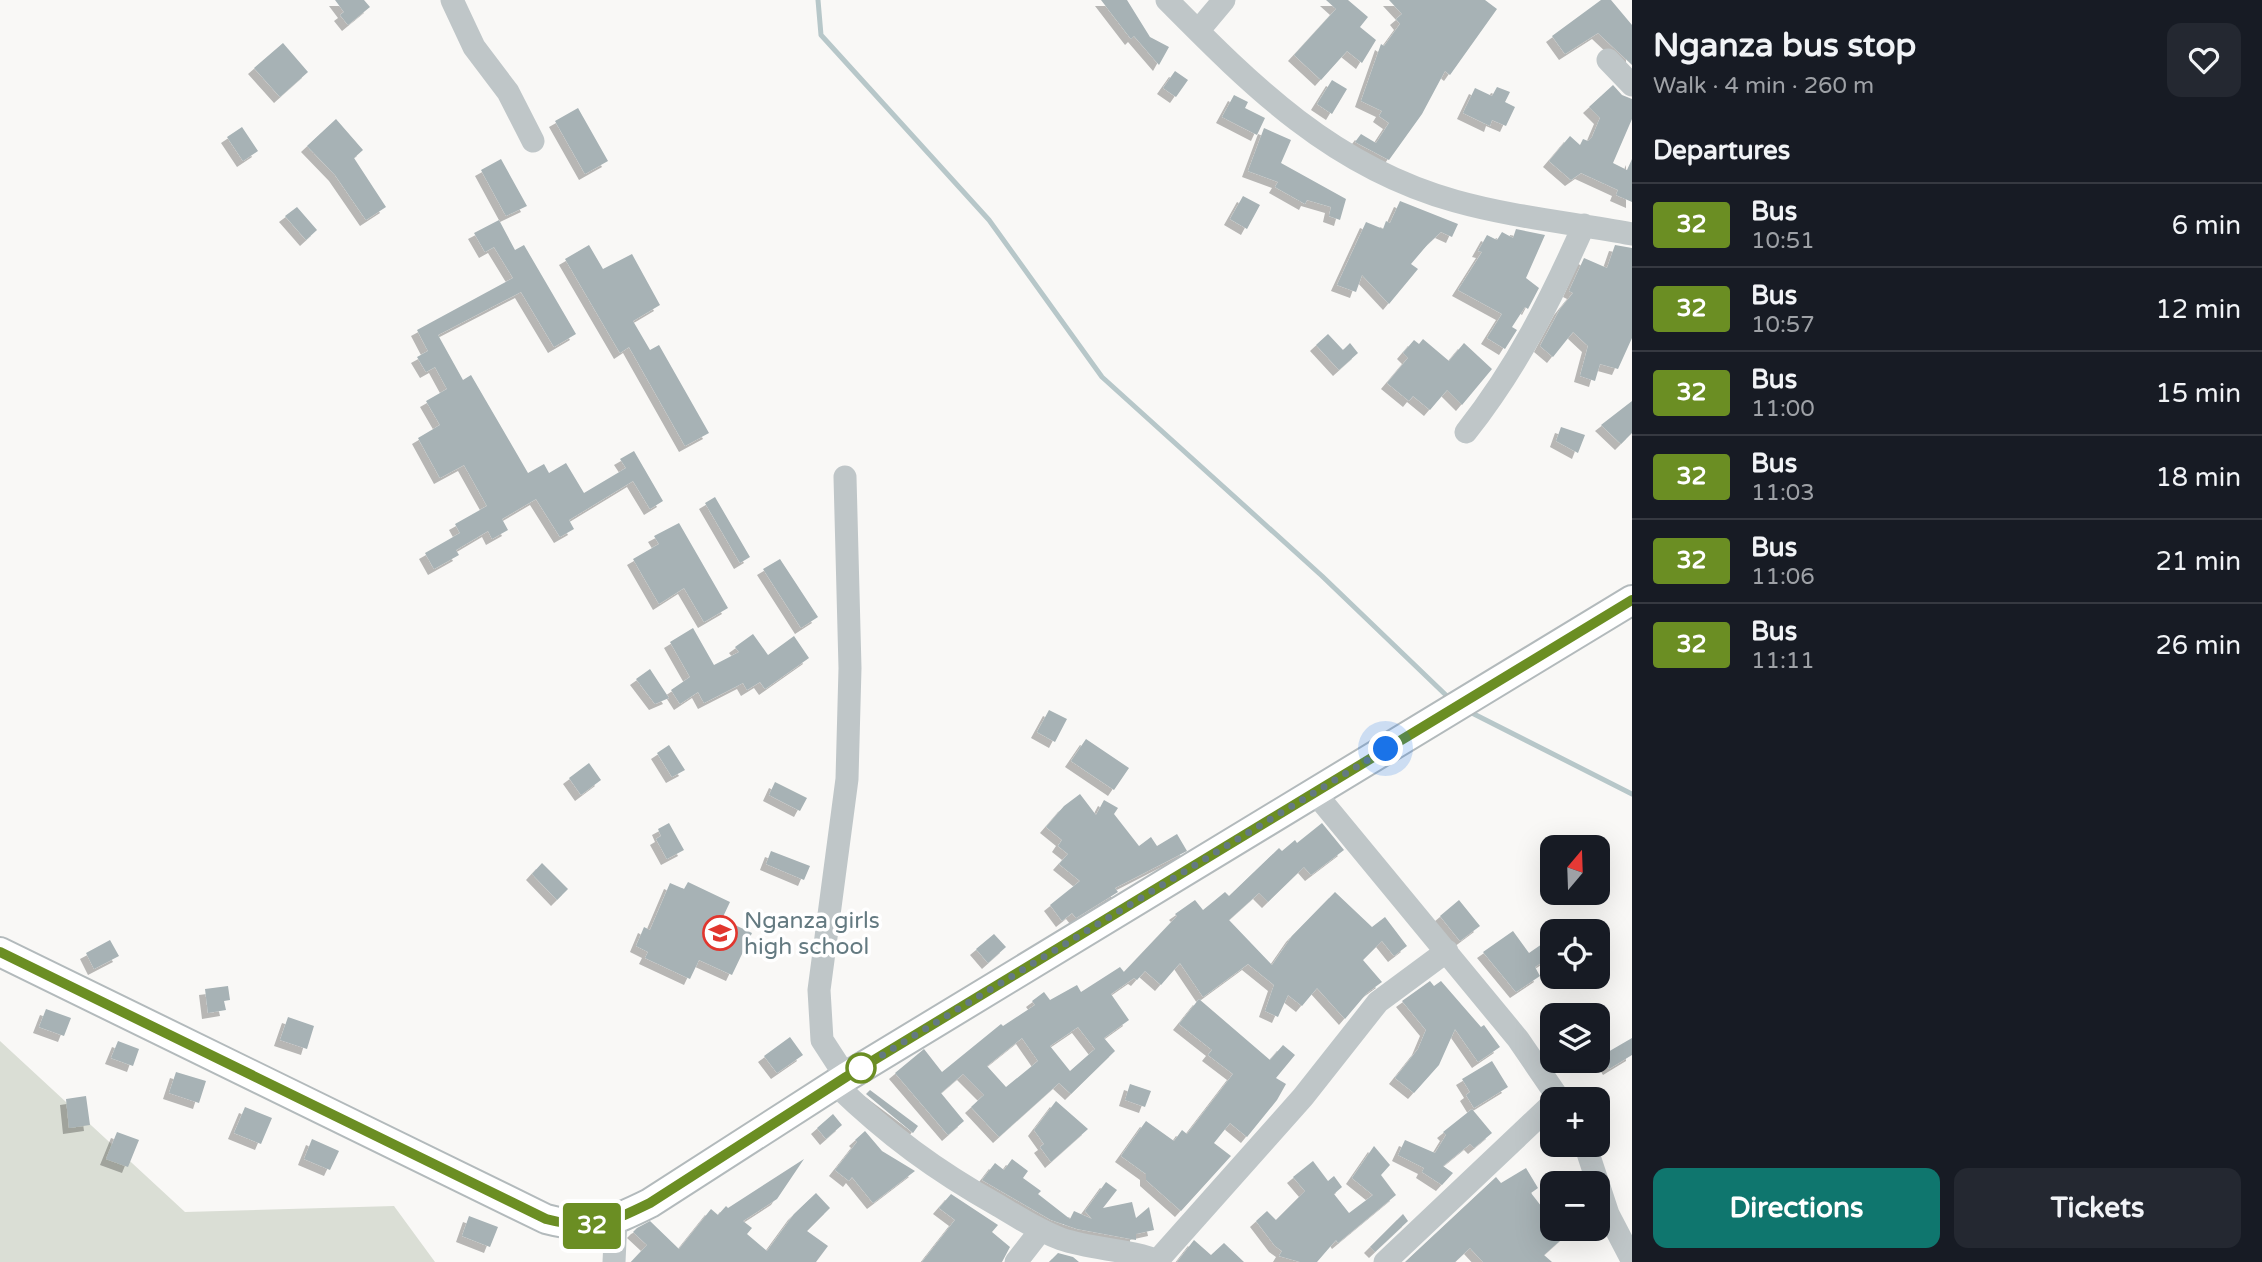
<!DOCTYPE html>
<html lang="en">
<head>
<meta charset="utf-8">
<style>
  :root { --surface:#171b24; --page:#242831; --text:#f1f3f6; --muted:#9ea1a6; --line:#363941; --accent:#0f766e }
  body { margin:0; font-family:"Varela Round",sans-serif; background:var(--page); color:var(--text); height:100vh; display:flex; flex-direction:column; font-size:26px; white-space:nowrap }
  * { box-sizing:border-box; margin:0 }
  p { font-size:23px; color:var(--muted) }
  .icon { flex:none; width:38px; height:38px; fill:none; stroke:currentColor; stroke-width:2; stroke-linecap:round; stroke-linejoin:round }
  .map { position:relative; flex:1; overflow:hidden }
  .drawer { display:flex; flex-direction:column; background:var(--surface); width:630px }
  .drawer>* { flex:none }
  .badge { padding:0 14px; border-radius:5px; font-size:24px; line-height:46px }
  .needle { width:46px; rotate:19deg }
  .tools { position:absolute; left:1540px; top:835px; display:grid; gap:14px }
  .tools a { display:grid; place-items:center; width:70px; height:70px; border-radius:14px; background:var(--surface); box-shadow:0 7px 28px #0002; font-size:35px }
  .you { position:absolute; width:35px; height:35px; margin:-18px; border:5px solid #fff; border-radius:50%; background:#1a73e8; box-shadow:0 0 0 10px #1a73e833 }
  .map>.badge { position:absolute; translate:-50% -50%; box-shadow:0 0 0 4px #fff }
  h2 { padding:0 21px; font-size:26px; line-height:63px }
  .round { display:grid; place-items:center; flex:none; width:74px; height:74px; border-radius:14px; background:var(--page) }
  .headline { display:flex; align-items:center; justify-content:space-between; height:119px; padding:0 21px }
  h1 { font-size:33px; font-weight:800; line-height:52px }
  .action { display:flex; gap:14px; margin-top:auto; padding:14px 21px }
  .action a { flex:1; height:80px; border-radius:14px; background:var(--accent); color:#fff; font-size:28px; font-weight:800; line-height:80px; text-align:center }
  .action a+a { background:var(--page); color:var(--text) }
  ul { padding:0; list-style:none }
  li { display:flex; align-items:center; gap:21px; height:84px; padding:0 21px; border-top:2px solid var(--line) }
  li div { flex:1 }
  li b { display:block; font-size:26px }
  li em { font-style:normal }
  li .badge { min-width:77px; font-weight:700; text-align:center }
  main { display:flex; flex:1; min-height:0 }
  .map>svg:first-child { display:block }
  .green { fill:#daded5 }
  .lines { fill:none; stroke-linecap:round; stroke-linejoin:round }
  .stream { stroke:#b7c7c9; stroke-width:5 }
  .building { fill:#a7b2b5; fill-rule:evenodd; filter:url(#shadow) }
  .major-casing { stroke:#b3babc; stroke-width:32 }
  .minor { stroke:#bfc6c8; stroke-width:23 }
  .major { stroke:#fff; stroke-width:28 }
  .line-casing { stroke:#fff; stroke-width:16 }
  .line { stroke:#6b8e23; stroke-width:10 }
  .walk { stroke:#647a81; stroke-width:7; stroke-dasharray:0 12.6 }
  .stop-dot { fill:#fff; stroke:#6b8e23; stroke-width:3.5 }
  .labels { text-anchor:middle; stroke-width:7; stroke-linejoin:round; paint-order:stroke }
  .poi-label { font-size:23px; fill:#647a81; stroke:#fff; text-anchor:start }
</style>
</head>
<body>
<main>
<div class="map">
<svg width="1632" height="1262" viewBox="0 0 1632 1262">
  <defs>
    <filter id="shadow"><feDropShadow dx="-6" dy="6" stdDeviation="0" flood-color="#0004"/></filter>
  </defs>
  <rect width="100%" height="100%" fill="#f9f8f6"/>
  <path class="green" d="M 0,1041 L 185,1212 L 394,1206 L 435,1262 L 0,1262 Z"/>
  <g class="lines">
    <path class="stream" d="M 818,0 L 821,35 L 989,220 L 1102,377 L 1322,576 L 1450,699
      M 1466,710 L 1632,794"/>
  </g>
  <path class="building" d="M 335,0 L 364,0 L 370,7 L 348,25 L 340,15 L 344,12 Z
    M 1101,0 L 1127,0 L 1150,37 L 1169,47 L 1159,65 L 1134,36 L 1131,39 Z
    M 1326,0 L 1348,0 L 1368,17 L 1360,27 L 1376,40 L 1362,63 L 1347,51 L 1321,80 L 1294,55 L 1336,9 Z
    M 1389,0 L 1485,0 L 1497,9 L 1450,75 L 1445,71 L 1422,114 L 1389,160 L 1355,142 L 1361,134 L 1376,143 L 1389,123 L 1379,116 L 1382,111 L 1361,101 L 1381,44 L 1384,46 L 1400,24 L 1396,19 L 1402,14 Z
    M 1601,0 L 1611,0 L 1632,25 L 1632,65 L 1598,33 L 1565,54 L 1552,36 Z
    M 283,43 L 308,72 L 280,97 L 254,68 Z
    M 1175,71 L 1188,80 L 1176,97 L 1163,88 Z
    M 1332,80 L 1347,89 L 1332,114 L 1317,104 Z
    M 1613,85 L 1622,95 L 1632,99 L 1632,119 L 1613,163 L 1627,170 L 1632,159 L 1632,202 L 1616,195 L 1618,190 L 1581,173 L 1571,180 L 1549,161 L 1570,136 L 1580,145 L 1583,139 L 1588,141 L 1592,137 L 1600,118 L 1589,107 Z
    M 1497,87 L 1510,92 L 1505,102 L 1515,107 L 1506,126 L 1492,120 L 1490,126 L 1463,113 L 1475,88 L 1492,96 Z
    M 1234,95 L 1248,102 L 1245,108 L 1265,118 L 1257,135 L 1222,117 Z
    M 578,108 L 608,161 L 585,174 L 555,121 Z
    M 336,119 L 363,150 L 354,158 L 386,207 L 366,220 L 335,175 L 307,146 Z
    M 242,127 L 258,151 L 243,161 L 227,137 Z
    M 1264,128 L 1291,140 L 1281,163 L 1346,199 L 1340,220 L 1329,216 L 1331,207 L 1307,200 L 1305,204 L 1275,187 L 1278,182 L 1248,171 Z
    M 501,159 L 527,206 L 506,216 L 481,170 Z
    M 1243,196 L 1260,205 L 1247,229 L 1230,219 Z
    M 1400,201 L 1458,224 L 1452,237 L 1441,232 L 1428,244 L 1411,264 L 1418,269 L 1389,304 L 1362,275 L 1356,292 L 1337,285 L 1366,222 L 1383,229 L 1386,221 L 1390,223 Z
    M 297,207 L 317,230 L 306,240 L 285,216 Z
    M 499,220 L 515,250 L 524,245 L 576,334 L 554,347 L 521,292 L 438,335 L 463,380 L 471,375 L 528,473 L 544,464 L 549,473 L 566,463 L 584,493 L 626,468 L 620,459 L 634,451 L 663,501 L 650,509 L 633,481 L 569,520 L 574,529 L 560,537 L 536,499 L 502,519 L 508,530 L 492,539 L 488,531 L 456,550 L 459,555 L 434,569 L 425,553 L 460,533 L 455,524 L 487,506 L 464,465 L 440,478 L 418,438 L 440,425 L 426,401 L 447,389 L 435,367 L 426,372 L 417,357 L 428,351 L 417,330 L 513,278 L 494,247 L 485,252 L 474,233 Z
    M 1516,229 L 1545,235 L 1526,278 L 1539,288 L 1528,309 L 1525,307 L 1512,327 L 1517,330 L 1505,349 L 1487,338 L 1502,314 L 1458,290 L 1482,252 L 1478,251 L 1487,235 L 1497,240 L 1502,232 L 1513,238 Z
    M 589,245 L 603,269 L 632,254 L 660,305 L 633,321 L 650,350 L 659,345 L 709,433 L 685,446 L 629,347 L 620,353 L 565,259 Z
    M 1615,245 L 1632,248 L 1632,338 L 1618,369 L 1600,364 L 1595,381 L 1580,376 L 1588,346 L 1573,332 L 1553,357 L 1540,346 L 1560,309 L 1573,293 L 1569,291 L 1584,258 L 1607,268 Z
    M 1328,334 L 1343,350 L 1350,343 L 1358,353 L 1339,370 L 1316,345 Z
    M 1423,339 L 1449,361 L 1464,343 L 1492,369 L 1462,405 L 1447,390 L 1430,410 L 1413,396 L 1409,401 L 1387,383 L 1408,358 L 1403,353 L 1414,340 L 1419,344 Z
    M 1632,401 L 1632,433 L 1621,444 L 1601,425 Z
    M 1561,427 L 1585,435 L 1578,453 L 1556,441 Z
    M 715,497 L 750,557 L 740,563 L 705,503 Z
    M 679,523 L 728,608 L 704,622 L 684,588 L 659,604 L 633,559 L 659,544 L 654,536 Z
    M 780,559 L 818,617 L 801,628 L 763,569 Z
    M 693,628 L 714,665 L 739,652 L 735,647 L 753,634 L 768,655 L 794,636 L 809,658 L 765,689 L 760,682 L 747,690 L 743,683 L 704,703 L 698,692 L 680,704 L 671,690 L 690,677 L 670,642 Z
    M 650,669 L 669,698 L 655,704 L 636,679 Z
    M 1049,710 L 1067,719 L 1055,742 L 1037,732 Z
    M 1086,739 L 1129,768 L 1114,790 L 1071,761 Z
    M 669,745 L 685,770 L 672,777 L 657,753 Z
    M 589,763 L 601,780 L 581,795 L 569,778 Z
    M 775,782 L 807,798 L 800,811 L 769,795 Z
    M 1080,794 L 1096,815 L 1104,800 L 1118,808 L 1114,814 L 1139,846 L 1151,837 L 1157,846 L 1177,834 L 1187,851 L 1115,888 L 1118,892 L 1076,918 L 1072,913 L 1062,921 L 1050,905 L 1080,881 L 1059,864 L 1068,854 L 1058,846 L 1062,840 L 1046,827 L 1064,806 Z
    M 669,823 L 684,850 L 667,859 L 656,839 L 661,836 L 658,829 Z
    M 1322,823 L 1344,850 L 1311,875 L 1304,867 L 1268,902 L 1259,893 L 1229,920 L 1272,965 L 1292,936 L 1335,892 L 1372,927 L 1385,917 L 1407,946 L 1394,956 L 1382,941 L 1363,960 L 1382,982 L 1367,993 L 1345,1019 L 1317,988 L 1302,1006 L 1288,995 L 1278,1017 L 1265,1011 L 1274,985 L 1248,964 L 1203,997 L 1180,963 L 1161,985 L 1145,971 L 1137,980 L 1134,978 L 1111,994 L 1129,1020 L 1104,1038 L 1115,1051 L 1071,1094 L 1059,1083 L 999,1137 L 971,1107 L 984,1095 L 963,1074 L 941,1093 L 964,1121 L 948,1135 L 895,1073 L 924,1049 L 942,1072 L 1001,1024 L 1003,1026 L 1035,1005 L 1032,1001 L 1044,992 L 1050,1000 L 1077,985 L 1081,992 L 1120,967 L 1124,972 L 1177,916 L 1175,914 L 1195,900 L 1203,910 L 1225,892 L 1229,896 L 1279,848 L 1282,851 L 1295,840 L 1297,843 ZM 1078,1027 L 1095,1049 L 1070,1071 L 1050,1046 ZM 1022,1038 L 1038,1061 L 1006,1087 L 987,1066 Z
    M 771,851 L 810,866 L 804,880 L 766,864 Z
    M 542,863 L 568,889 L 557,900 L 532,874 Z
    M 688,882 L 730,902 L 722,919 L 752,933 L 732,975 L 699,960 L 690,979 L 645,958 L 648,952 L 636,946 L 644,927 L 650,930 L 670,883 L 684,889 Z
    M 1459,900 L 1480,926 L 1460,941 L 1440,916 Z
    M 1513,931 L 1529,953 L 1542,944 L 1550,957 L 1535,967 L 1540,976 L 1516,992 L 1483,952 Z
    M 994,934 L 1006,947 L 988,963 L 976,949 Z
    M 110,940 L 119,956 L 94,969 L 86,953 Z
    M 1430,981 L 1434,986 L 1441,981 L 1481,1027 L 1484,1025 L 1500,1047 L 1478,1062 L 1455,1029 L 1439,1065 L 1414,1093 L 1395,1078 L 1418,1049 L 1426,1030 L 1402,1001 Z
    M 228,986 L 230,1000 L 224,1001 L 226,1010 L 208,1013 L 205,989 Z
    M 1199,999 L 1270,1060 L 1283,1045 L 1295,1055 L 1276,1078 L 1286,1084 L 1277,1100 L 1247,1137 L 1230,1123 L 1214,1143 L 1231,1156 L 1181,1211 L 1146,1180 L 1146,1174 L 1121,1156 L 1146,1121 L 1174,1141 L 1182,1130 L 1187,1134 L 1233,1074 L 1208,1055 L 1212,1050 L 1179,1024 Z
    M 46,1009 L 71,1018 L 64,1036 L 39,1027 Z
    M 288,1017 L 314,1026 L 307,1049 L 280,1040 Z
    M 790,1037 L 803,1055 L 777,1073 L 764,1056 Z
    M 1632,1038 L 1632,1055 L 1609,1069 L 1601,1056 Z
    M 118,1041 L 139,1049 L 133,1066 L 111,1058 Z
    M 1492,1061 L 1508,1087 L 1474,1108 L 1466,1095 L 1470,1092 L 1462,1079 Z
    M 176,1072 L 206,1081 L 199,1103 L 169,1093 Z
    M 1130,1084 L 1151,1091 L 1145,1107 L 1125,1100 Z
    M 870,1090 L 918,1126 L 913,1133 L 866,1094 Z
    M 86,1096 L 90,1125 L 69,1128 L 66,1099 Z
    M 1056,1101 L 1088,1129 L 1051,1162 L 1040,1147 L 1044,1144 L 1034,1130 Z
    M 245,1107 L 272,1118 L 261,1144 L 234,1133 Z
    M 1472,1109 L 1492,1133 L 1474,1148 L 1470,1144 L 1443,1166 L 1453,1173 L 1442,1185 L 1422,1172 L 1424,1168 L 1398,1155 L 1405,1140 L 1435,1153 L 1446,1135 L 1443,1132 Z
    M 833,1114 L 842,1125 L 826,1139 L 817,1128 Z
    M 865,1131 L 882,1151 L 915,1171 L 873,1203 L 852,1177 L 849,1181 L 835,1170 L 857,1142 L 855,1140 Z
    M 117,1132 L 139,1140 L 128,1167 L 106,1159 Z
    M 312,1139 L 339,1151 L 330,1170 L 304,1159 Z
    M 1374,1146 L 1390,1165 L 1381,1175 L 1396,1195 L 1338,1243 L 1336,1240 L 1317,1262 L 1300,1262 L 1279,1256 L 1282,1251 L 1275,1246 L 1256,1221 L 1267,1211 L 1276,1220 L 1305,1191 L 1293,1177 L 1313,1161 L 1328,1181 L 1334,1176 L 1342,1187 L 1334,1194 L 1349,1213 L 1373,1195 L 1352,1178 Z
    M 804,1159 L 777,1199 L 743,1221 L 752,1228 L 747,1234 L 767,1251 L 794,1214 L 816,1193 L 830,1208 L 807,1231 L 828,1246 L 816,1262 L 631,1262 L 647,1245 L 633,1232 L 637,1228 L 650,1221 L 679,1249 L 711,1209 L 718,1215 L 726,1206 L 728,1208 Z
    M 1012,1159 L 1028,1171 L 1023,1178 L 1041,1191 L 1038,1194 L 1070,1219 L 1074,1211 L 1092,1219 L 1085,1211 L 1106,1182 L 1117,1190 L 1103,1208 L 1132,1202 L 1136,1218 L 1149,1207 L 1154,1230 L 1136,1234 L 1136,1240 L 1077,1229 L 1051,1220 L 982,1180 L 995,1163 L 1004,1170 Z
    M 1526,1168 L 1538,1188 L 1531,1193 L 1552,1220 L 1552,1228 L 1574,1228 L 1544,1255 L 1552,1262 L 1483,1262 L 1470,1248 L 1455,1262 L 1405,1262 L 1496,1177 L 1501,1183 Z
    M 951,1194 L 998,1225 L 992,1232 L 1010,1247 L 1002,1262 L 922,1262 L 955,1220 L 939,1208 Z
    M 1403,1214 L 1408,1221 L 1375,1252 L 1370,1247 Z
    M 469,1216 L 498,1227 L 490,1247 L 462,1236 Z
    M 1194,1240 L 1211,1255 L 1224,1243 L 1244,1262 L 1177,1262 Z
    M 1058,1253 L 1073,1257 L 1079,1262 L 1049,1262 Z"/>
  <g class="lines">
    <g class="major-casing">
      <path id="major" d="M 0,952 L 546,1219 C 591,1231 610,1223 650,1203 L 846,1077 L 1632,600"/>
    </g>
    <path class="minor" d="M 452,0 L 474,47 L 508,92 L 533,141
      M 1167,0 C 1253,87 1333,167 1455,201 C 1512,217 1573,223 1632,234
      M 1198,31 L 1224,0
      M 1608,60 L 1632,85
      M 1466,432 C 1518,366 1550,301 1584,225
      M 845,477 L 850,668 L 847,779 L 819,990 L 822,1040 L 846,1077
      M 1315,793 L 1518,1039 L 1559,1099
      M 836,1085 C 889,1136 935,1170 999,1206 C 1019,1218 1039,1231 1061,1239 C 1093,1250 1130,1249 1160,1262
      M 1585,1144 L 1608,1214 L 1632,1260
      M 1158,1260 L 1303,1097 L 1378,1002 L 1447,951
      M 614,1262 L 616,1219
      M 1016,1262 L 1041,1230
      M 1385,1262 L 1552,1104"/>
    <use href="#major" class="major"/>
  </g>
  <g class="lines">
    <g class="line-casing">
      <path id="line" d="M 0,952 L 546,1219 C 592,1231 609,1223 650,1203 L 846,1077 L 1632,600"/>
    </g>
    <use href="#line" class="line"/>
    <path class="walk" d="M 861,1068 L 1386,749"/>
  </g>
  <defs>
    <g id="school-ring" transform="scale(1.75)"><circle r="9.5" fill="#fff" stroke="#e1362e" stroke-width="1.5"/><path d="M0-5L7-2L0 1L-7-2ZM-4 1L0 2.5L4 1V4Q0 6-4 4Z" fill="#e1362e"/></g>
  </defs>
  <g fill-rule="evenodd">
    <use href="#school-ring" x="720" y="933"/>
  </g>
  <circle class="stop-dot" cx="861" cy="1068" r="14"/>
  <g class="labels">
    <g class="poi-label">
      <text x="744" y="928">Nganza girls<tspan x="744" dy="26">high school</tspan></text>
    </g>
  </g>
</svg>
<div class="tools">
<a><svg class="needle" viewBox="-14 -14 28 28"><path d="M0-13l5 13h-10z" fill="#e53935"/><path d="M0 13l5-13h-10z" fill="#9ea1a6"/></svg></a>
<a><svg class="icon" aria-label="locate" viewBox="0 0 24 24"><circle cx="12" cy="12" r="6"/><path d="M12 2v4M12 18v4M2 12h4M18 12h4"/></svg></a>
<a><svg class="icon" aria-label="layers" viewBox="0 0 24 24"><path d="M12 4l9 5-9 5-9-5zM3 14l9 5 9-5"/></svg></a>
<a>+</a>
<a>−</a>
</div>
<div class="you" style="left:1386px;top:749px"></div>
<b class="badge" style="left:592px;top:1226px;background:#6b8e23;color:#fff">32</b>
</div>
<section class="drawer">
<div class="headline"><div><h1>Nganza bus stop</h1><p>Walk · 4 min · 260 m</p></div><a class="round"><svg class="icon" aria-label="heart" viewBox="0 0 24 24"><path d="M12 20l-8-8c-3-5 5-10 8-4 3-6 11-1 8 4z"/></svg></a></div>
<h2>Departures</h2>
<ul>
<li><span class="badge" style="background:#6b8e23;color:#fff">32</span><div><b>Bus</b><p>10:51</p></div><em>6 min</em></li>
<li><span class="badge" style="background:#6b8e23;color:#fff">32</span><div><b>Bus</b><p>10:57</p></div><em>12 min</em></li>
<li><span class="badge" style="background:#6b8e23;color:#fff">32</span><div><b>Bus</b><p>11:00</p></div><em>15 min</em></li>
<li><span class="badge" style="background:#6b8e23;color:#fff">32</span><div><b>Bus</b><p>11:03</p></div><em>18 min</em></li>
<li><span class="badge" style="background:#6b8e23;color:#fff">32</span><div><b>Bus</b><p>11:06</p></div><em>21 min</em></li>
<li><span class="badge" style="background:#6b8e23;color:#fff">32</span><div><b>Bus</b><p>11:11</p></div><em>26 min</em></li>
</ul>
<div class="action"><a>Directions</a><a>Tickets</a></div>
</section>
</main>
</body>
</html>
